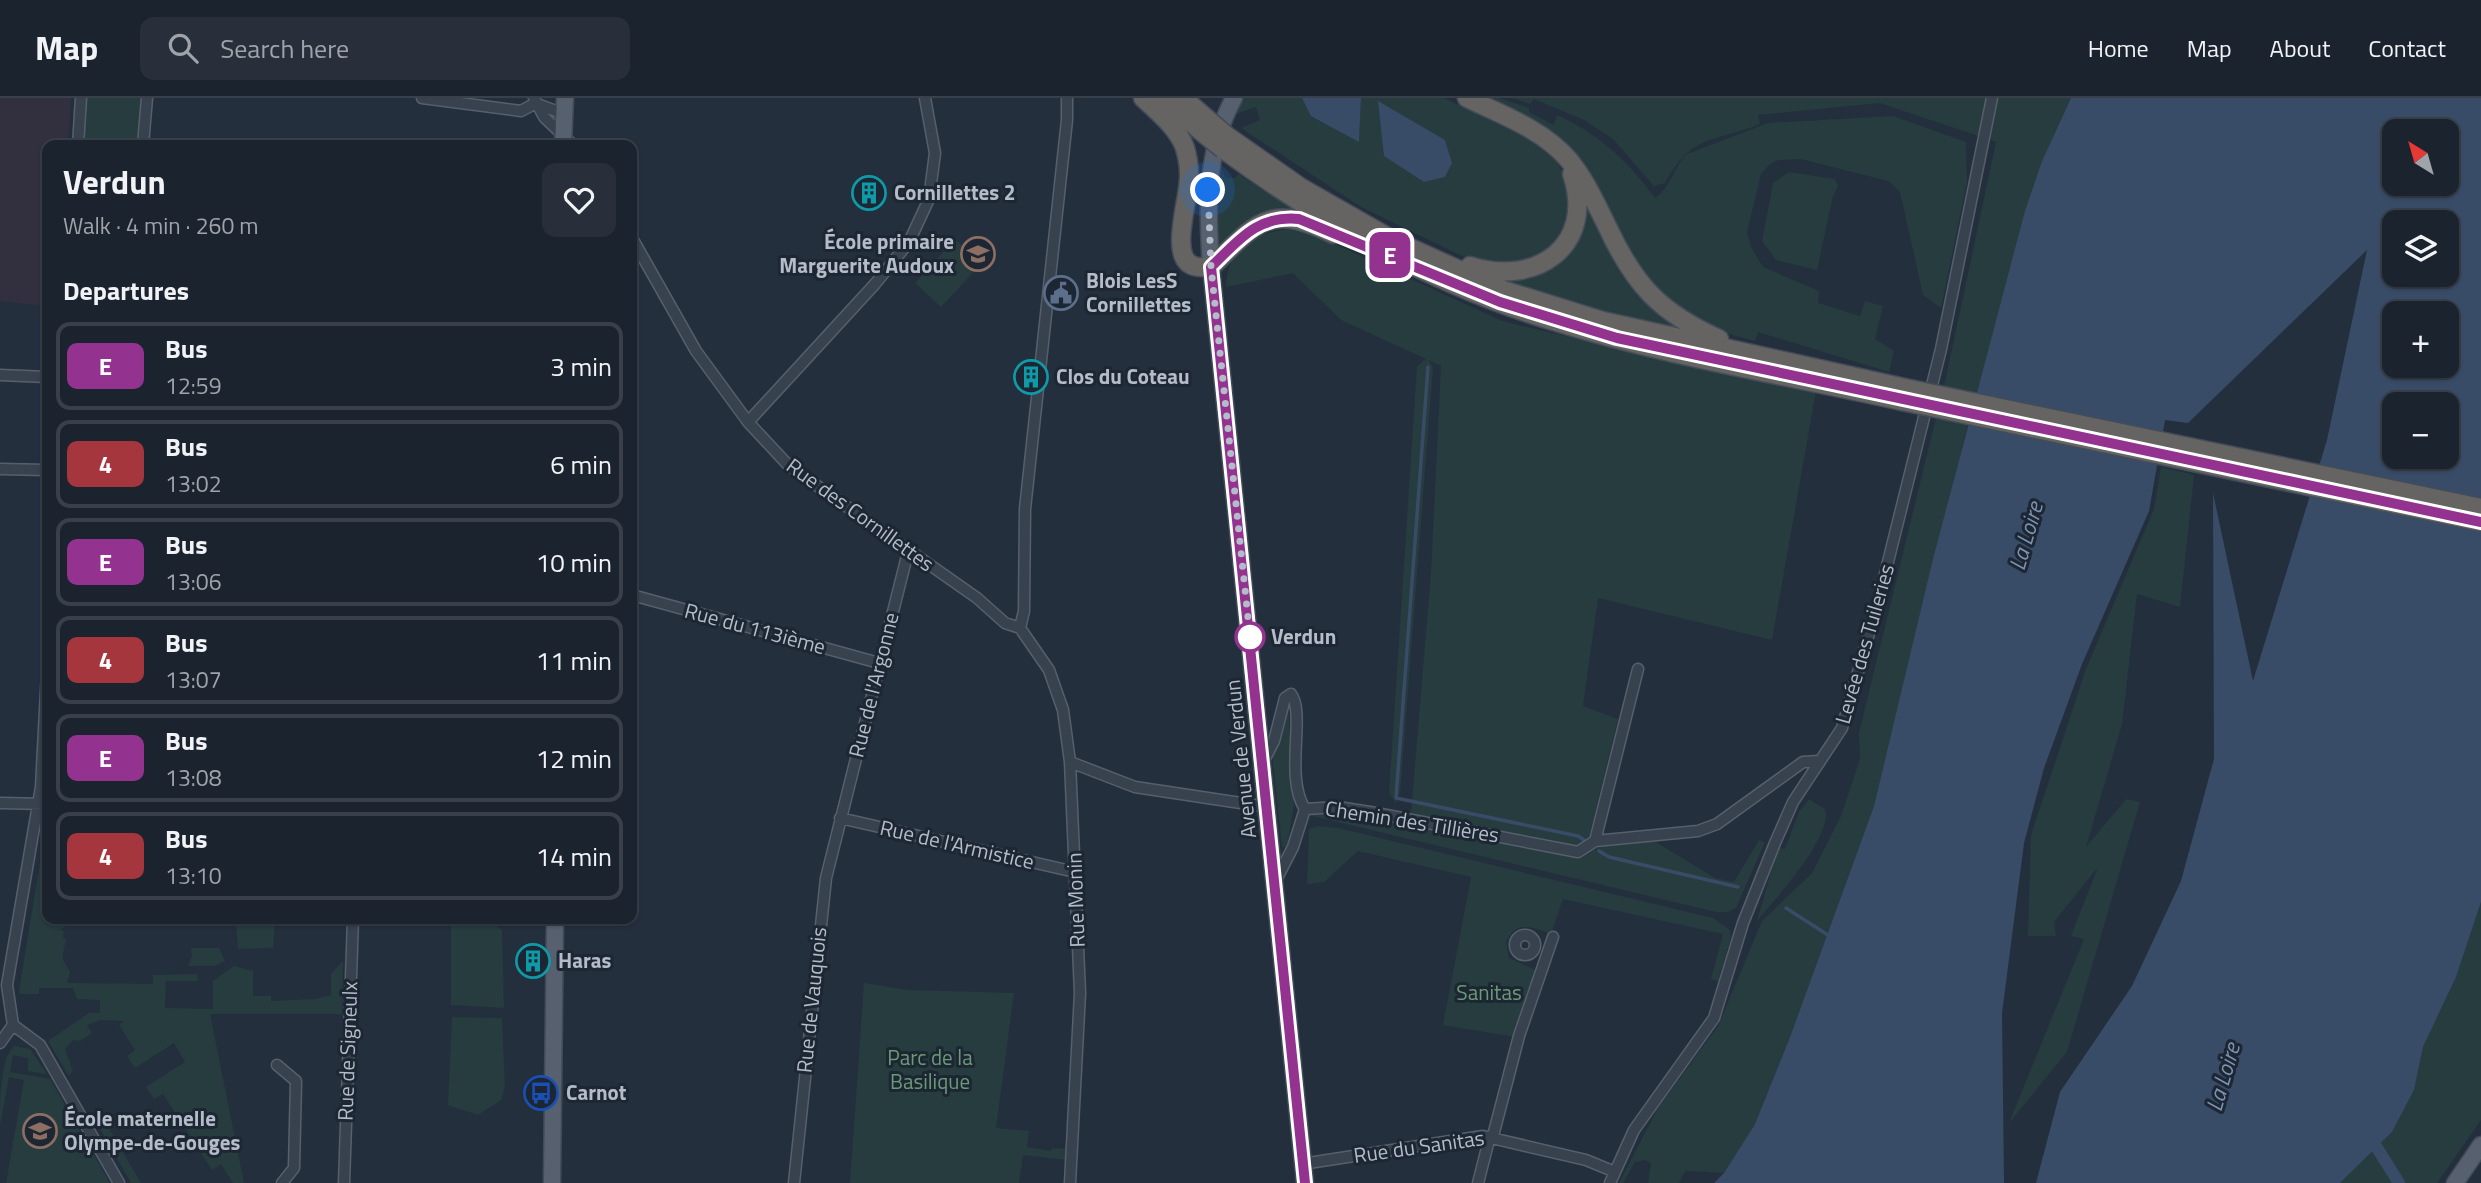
<!DOCTYPE html>
<html lang="en">
<head>
<meta charset="utf-8">
<style>
  :root { --surface:#1b232e; --page:#282f3a; --text:#f1f3f6; --muted:#a0a4aa; --line:#39404a }
  body { margin:0; font-family:"Titillium Web",sans-serif; background:var(--page); color:var(--text); height:100vh; display:flex; flex-direction:column; font-size:26px; white-space:nowrap }
  * { box-sizing:border-box; margin:0 }
  p { font-size:23px; color:var(--muted) }
  .icon { flex:none; width:38px; height:38px; fill:none; stroke:currentColor; stroke-width:2; stroke-linecap:round; stroke-linejoin:round }
  .map { position:relative; flex:1; overflow:hidden }
  .side { position:absolute; left:42px; top:42px; width:595px; height:784px; display:flex; flex-direction:column; background:var(--surface); border-radius:14px; box-shadow:0 2px 5px #0004,0 0 0 2px var(--line) }
  .side>* { flex:none }
  .badge { padding:0 14px; border-radius:10px; font-size:24px; line-height:46px }
  .needle { width:46px; rotate:323deg }
  .controls { position:absolute; left:2382px; top:21px; display:grid; gap:14px }
  .controls a { display:grid; place-items:center; width:77px; height:77px; border-radius:14px; background:var(--surface); box-shadow:0 2px 5px #0004,0 0 0 2px var(--line); font-size:35px }
  .you { position:absolute; width:35px; height:35px; margin:-18px; border:5px solid #fff; border-radius:50%; background:#1a73e8; box-shadow:0 0 0 10px #1a73e833 }
  .map>.badge { position:absolute; translate:-50% -50%; box-shadow:0 0 0 4px #fff }
  h2 { padding:0 21px; font-size:26px; line-height:63px }
  .round { display:grid; place-items:center; flex:none; width:74px; height:74px; border-radius:14px; background:var(--page) }
  .overview { display:flex; align-items:center; justify-content:space-between; height:119px; padding:0 21px }
  h1 { font-size:33px; font-weight:700; line-height:52px }
  ul { padding:0; list-style:none }
  li { display:flex; align-items:center; gap:21px; height:88px; margin:0 14px 10px; padding:0 7px; border:4px solid var(--line); border-radius:14px }
  li div { flex:1 }
  li b { display:block; font-size:26px }
  li em { font-style:normal }
  li .badge { min-width:77px; font-weight:700; text-align:center }
  header { display:flex; align-items:center; gap:42px; box-sizing:border-box; height:98px; padding:0 35px; background:var(--surface); border-bottom:2px solid var(--line) }
  header strong { font-size:33px }
  nav { display:flex; gap:38px; margin-inline-start:auto; font-size:24px }
  .search { width:490px; height:63px; background:var(--page); display:flex; align-items:center; gap:18px; box-sizing:border-box; padding:0 24px; border-radius:14px; color:var(--muted); font-size:26px }
  .map>svg:first-child { display:block }
  .medical { fill:#32303f }
  .green { fill:#263c3f; fill-rule:evenodd }
  .water { fill:#394c67; fill-rule:evenodd }
  .lines { fill:none; stroke-linecap:round; stroke-linejoin:round }
  .stream { stroke:#394c67; stroke-width:3.5 }
  .canal { stroke:#394c67; stroke-width:12 }
  .minor-casing { stroke:#565f6c; stroke-width:13 }
  .primary-casing { stroke:#414a57; stroke-width:19 }
  .trunk-casing { stroke:#434c59; stroke-width:21 }
  .minor { stroke:#38414e; stroke-width:10 }
  .primary { stroke:#56606e; stroke-width:16 }
  .trunk { stroke:#656462; stroke-width:18 }
  .trunk-bridge-casing { stroke:#434c59; stroke-width:21; stroke-linecap:butt }
  .trunk-bridge { stroke:#656462; stroke-width:18 }
  .line-casing { stroke:#fff; stroke-width:16 }
  .line { stroke:#93338f; stroke-width:10 }
  .walk { stroke:#b4bcc9; stroke-width:7; stroke-dasharray:0 12.6 }
  .stop-dot { fill:#fff; stroke:#93338f; stroke-width:3.5 }
  .labels { text-anchor:middle; stroke-width:6; stroke-linejoin:round; paint-order:stroke }
  .poi-label { font-size:21px; font-weight:bold; fill:#b4bcc9; stroke:#1d2633; text-anchor:start }
  .street-label { font-size:21px; fill:#b4bcc9; stroke:#1d2633 }
  .stop-label { font-size:21px; font-weight:bold; fill:#b4bcc9; stroke:#1d2633; text-anchor:start }
  .park-label { font-size:21px; fill:#6b9a76; stroke:#1d2633 }
  .water-label { font-size:23px; font-style:italic; fill:#7c92b1; stroke:#1d2633 }
</style>
</head>
<body>
<header>
<strong>Map</strong>
<div class="search"><svg class="icon" aria-label="search" viewBox="0 0 24 24"><circle cx="10" cy="10" r="6"/><path d="M15 15l6 6"/></svg>Search here</div>
<nav><a>Home</a><a>Map</a><a>About</a><a>Contact</a></nav>
</header>
<div class="map">
<svg width="2481" height="1085" viewBox="0 0 2481 1085">
  <rect width="100%" height="100%" fill="#242f3e"/>
  <path class="medical" d="M 0,0 L 71,0 L 68,47 L 47,47 L 47,208 L 0,203 Z"/>
  <path class="green" d="M 86,0 L 143,0 L 140,47 L 84,47 Z
    M 1243,0 L 1302,0 L 1359,43 L 1361,0 L 1444,0 L 1529,41 L 1552,57 L 1568,83 L 1572,103 L 1564,135 L 1538,162 L 1490,167 L 1466,160 L 1361,109 L 1241,30 L 1260,22 L 1256,9 L 1238,15 L 1232,22 ZM 1378,4 L 1445,42 L 1452,65 L 1445,79 L 1424,84 Z
    M 1485,0 L 1499,0 L 1529,10 L 1529,14 L 1554,27 L 1557,17 C 1599,36 1628,63 1655,100 C 1671,90 1673,69 1687,56 L 1768,25 L 1893,18 L 1966,44 L 1967,84 L 1941,210 L 1923,197 L 1900,94 L 1888,83 L 1801,61 L 1778,62 L 1769,67 L 1761,76 L 1747,134 L 1751,149 L 1763,169 L 1819,193 L 1818,205 L 1860,218 L 1865,203 L 1883,208 L 1875,241 L 1894,253 L 1889,274 L 1758,234 L 1755,243 L 1706,230 L 1641,184 L 1584,70 L 1558,39 Z
    M 1513,0 L 2071,0 L 2042,63 L 1966,334 L 1874,708 L 1790,939 L 1755,1026 L 1724,1075 L 1685,1073 L 1679,1085 L 1648,1085 L 1651,1065 L 1645,1062 L 1635,1064 L 1623,1085 L 1619,1085 L 1658,1010 L 1718,928 L 1762,823 L 1812,775 L 1841,718 L 1860,661 L 1859,635 L 1946,279 L 1996,44 L 1880,5 L 1758,17 L 1760,26 C 1712,45 1693,35 1665,85 L 1654,88 L 1613,41 L 1584,22 L 1534,1 L 1530,6 Z
    M 1221,70 L 1226,80 L 1235,80 L 1238,76 L 1300,116 L 1220,152 L 1218,131 Z
    M 1789,74 L 1835,81 L 1838,88 L 1833,98 L 1817,172 L 1776,162 L 1762,143 L 1773,85 Z
    M 1585,99 L 1687,232 L 1583,208 L 1507,184 C 1551,176 1587,147 1585,99 Z
    M 1294,130 L 1320,139 L 1502,223 L 1744,280 L 1816,293 L 1772,542 L 1598,500 L 1583,608 L 1618,621 L 1589,739 L 1576,749 L 1411,715 L 1431,475 L 1441,268 L 1429,262 L 1433,270 L 1400,695 L 1396,705 L 1389,695 L 1417,268 L 1426,261 L 1341,222 L 1293,175 L 1226,189 C 1228,146 1256,135 1294,130 Z
    M 955,141 L 982,165 L 941,209 L 915,185 Z
    M 2161,369 L 2194,377 L 2180,509 L 2137,496 L 2122,626 L 2086,749 L 2126,701 L 2140,704 L 2067,954 L 2009,1025 L 2084,841 L 2071,838 L 2098,769 L 2054,824 L 2056,838 L 2028,838 L 2031,737 L 2086,571 L 2154,411 Z
    M 1288,602 L 1294,706 L 1287,750 L 1282,749 L 1272,656 Z
    M 1809,701 L 1825,711 C 1834,737 1774,803 1757,823 L 1778,750 L 1785,751 L 1799,714 Z
    M 1310,713 C 1395,715 1498,741 1582,760 L 1600,748 L 1654,743 L 1715,780 L 1734,784 L 1759,742 L 1765,744 L 1736,810 L 1727,814 L 1716,814 L 1304,716 Z
    M 47,722 L 47,795 L 43,820 L 62,824 L 66,821 L 64,830 L 59,832 L 64,833 L 63,840 L 66,841 L 62,860 L 70,874 L 67,885 L 153,886 L 153,877 L 197,876 L 198,883 L 166,883 L 165,910 L 213,911 L 213,883 L 234,868 L 253,873 L 253,898 L 271,898 L 271,903 L 316,901 L 331,897 L 331,876 L 343,863 L 342,916 L 210,916 L 244,1085 L 233,1085 L 221,1066 L 212,1072 L 163,996 L 154,1001 L 146,989 L 185,964 L 174,945 L 135,970 L 127,958 L 135,952 L 119,927 L 124,923 L 101,922 L 87,927 L 92,935 L 80,943 L 73,942 L 65,951 L 73,973 L 69,978 L 48,943 L 89,915 L 100,915 L 100,902 L 77,901 L 73,890 L 39,890 L 39,896 L 20,896 L 19,893 Z
    M 1317,728 L 1338,730 L 1713,820 L 1730,832 L 1731,840 L 1718,883 L 1711,881 L 1723,836 L 1563,801 L 1551,836 C 1533,829 1517,822 1506,843 L 1509,860 L 1538,873 L 1515,939 L 1443,927 L 1471,779 L 1358,753 L 1324,784 L 1307,786 L 1309,731 Z
    M 2481,804 L 2481,1022 L 2437,1085 L 2340,1085 L 2392,1034 L 2414,992 L 2423,949 L 2456,879 Z
    M 236,821 L 275,821 L 273,850 L 238,851 Z
    M 451,821 L 488,821 L 502,832 L 504,910 L 451,907 Z
    M 191,850 L 219,850 L 225,863 L 215,868 L 188,868 L 192,858 Z
    M 864,885 L 908,892 L 1014,895 L 996,1030 L 1029,1033 L 1027,1049 L 1051,1053 L 1052,1050 L 1068,1051 L 1066,1062 L 1023,1057 L 1019,1085 L 850,1085 Z
    M 452,919 L 502,920 L 505,988 L 501,1002 L 478,1017 L 448,1007 Z
    M 14,948 L 30,951 L 47,976 L 28,973 L 28,960 L 13,957 L 10,974 L 50,981 L 110,1085 L 6,1085 L 24,982 L 9,979 L 0,1027 C 0,1006 0,959 14,948 Z
    M 107,1027 L 141,1085 L 131,1085 L 100,1031 Z"/>
  <path class="water" d="M 1302,0 L 1361,0 L 1359,44 L 1311,18 Z
    M 2071,0 L 2481,0 L 2481,804 L 2456,879 L 2423,949 L 2414,992 L 2392,1034 L 2340,1085 L 2036,1085 L 2060,994 L 2132,888 L 2181,783 L 2214,661 L 2213,395 L 2253,583 L 2327,342 L 2367,152 L 2188,325 L 2165,322 L 2149,413 L 2082,566 L 2044,670 L 2024,745 L 2002,915 L 2004,1085 L 1714,1085 L 1724,1075 L 1755,1026 L 1790,939 L 1874,708 L 1933,461 L 2025,113 L 2042,63 ZM 2394,33 L 2446,33 L 2446,86 L 2394,86 ZM 2394,124 L 2446,124 L 2446,177 L 2394,177 ZM 2394,215 L 2446,215 L 2446,268 L 2394,268 ZM 2394,306 L 2446,306 L 2446,359 L 2394,359 Z
    M 1378,3 L 1445,42 L 1452,65 L 1445,79 L 1424,84 L 1384,58 Z"/>
  <g class="lines">
    <path class="stream" d="M 1428,269 L 1396,700 L 1578,738 L 1584,742
      M 1599,753 L 1609,759 L 1738,789
      M 1786,810 L 1828,837"/>
    <path class="canal" d="M 2369,1037 L 2399,1085"/>
    <g class="minor-casing">
      <path id="minor" d="M 422,0 L 521,13 L 536,5
        M 534,0 L 544,19 L 573,47
        M 537,6 L 564,16
        M 78,47 L 81,0
        M 143,47 L 147,0
        M 632,140 L 696,253 L 748,324 L 789,368 L 977,500 L 1005,525 L 1020,530
        M 0,277 L 47,279
        M 748,324 L 875,186 L 909,144 L 929,101 L 935,55 L 925,0
        M 0,371 L 47,372
        M 632,497 L 879,565
        M 1020,530 L 1049,572 L 1063,612 L 1070,664 L 1080,895 L 1070,1085
        M 1020,530 L 1024,513 L 1025,411 L 1067,22 L 1067,0
        M 1070,664 L 1135,689 L 1267,709
        M 1263,664 L 1274,643 L 1285,600 L 1291,596 C 1306,615 1284,679 1305,711
        M 0,705 L 47,706
        M 1305,711 L 1338,709 L 1376,715 L 1578,754 L 1595,743 L 1698,733 L 1717,726 L 1803,664 L 1819,663
        M 840,720 L 1075,774
        M 1595,743 L 1638,571
        M 1275,784 L 1293,749 L 1305,711
        M1515 847a10 10 0 1 1 20 0a10 10 0 1 1-20 0Z
        M 13,927 L 40,947 L 119,1085
        M 0,945 L 13,927 L 7,887 L 41,689 L 47,573
        M 277,967 L 296,983 L 294,1070 L 282,1085
        M 1493,1038 L 1519,938 L 1553,839
        M 1302,1066 L 1483,1038 L 1586,1062 L 1615,1074
        M 344,1085 L 353,821
        M 794,1085 L 826,780 L 908,454
        M 1478,1085 L 1490,1038
        M 1610,1085 L 1634,1032 L 1714,920 L 1743,825 L 1775,745 L 1793,704 L 1842,630 L 1878,504 L 1941,251 L 1992,0"/>
    </g>
    <g class="primary-casing">
      <path id="primary" d="M 1234,0 C 1205,53 1207,110 1211,169 L 1305,1085
        M 563,47 L 565,0
        M 552,1085 L 555,821
        M 2455,1085 L 2481,1047"/>
    </g>
    <g class="trunk-casing">
      <path id="trunk" d="M 1143,0 C 1158,14 1178,30 1185,50 C 1187,57 1189,68 1189,76 C 1191,97 1167,160 1194,168 C 1199,170 1206,169 1211,169 C 1257,125 1268,104 1333,136
        M 1163,0 L 1202,34
        M 1183,0 L 1206,20
        M 1467,0 C 1502,17 1542,31 1568,61 C 1585,81 1596,106 1608,130 C 1635,188 1661,215 1719,241
        M 1227,38 L 1300,89 L 1393,142 L 1503,192 L 1603,223 L 1905,290
        M 1223,51 C 1322,124 1432,186 1550,222 C 1665,258 1785,277 1902,303
        M 1470,168 C 1536,189 1596,148 1572,76"/>
    </g>
    <use href="#minor" class="minor"/>
    <use href="#primary" class="primary"/>
    <use href="#trunk" class="trunk"/>
    <g class="trunk-bridge-casing">
      <path id="trunk-bridge" d="M 1206,20 L 1227,38
        M 1202,34 L 1223,51
        M 1905,290 L 2481,410
        M 1902,303 L 2481,424"/>
    </g>
    <use href="#trunk-bridge" class="trunk-bridge"/>
  </g>
  <g class="lines">
    <g class="line-casing">
      <path id="line" d="M 1305,1085 L 1211,169 C 1239,142 1257,117 1299,121 L 1500,204 L 1617,240 L 2481,424"/>
    </g>
    <use href="#line" class="line"/>
    <path class="walk" d="M 1208,92 L 1211,169 L 1250,539"/>
  </g>
  <defs>
    <g id="building-ring" transform="scale(1.75)"><circle r="9.5" fill="#1d2633" stroke="#0f9aa8" stroke-width="1.5"/><path d="M-4-6H4V6H1V3H-1V6H-4ZM-2.5-4.3h1.7v1.8h-1.7ZM.8-4.3h1.7v1.8H.8ZM-2.5-1h1.7V.8h-1.7ZM.8-1h1.7V.8H.8Z" fill="#0f9aa8"/></g>
    <g id="school-ring" transform="scale(1.75)"><circle r="9.5" fill="#1d2633" stroke="#8d6e63" stroke-width="1.5"/><path d="M0-5L7-2L0 1L-7-2ZM-4 1L0 2.5L4 1V4Q0 6-4 4Z" fill="#8d6e63"/></g>
    <g id="civic-ring" transform="scale(1.75)"><circle r="9.5" fill="#1d2633" stroke="#5c6f8a" stroke-width="1.5"/><path d="M-.6-6.5H3V-4.5H.6V-3L4-1V1h2V6H-6V1h2V-1L-.6-3ZM-1.2 2.5V6h2.4V2.5Z" fill="#5c6f8a"/></g>
    <g id="bus-ring" transform="scale(1.75)"><circle r="9.5" fill="#1d2633" stroke="#1a4fb4" stroke-width="1.5"/><path d="M-5-6H5V4H4V6H2V4H-2V6H-4V4H-5ZM-3.5-4V0h7V-4ZM-3.5 1.2v1.5H-2V1.2ZM2 1.2v1.5H3.5V1.2Z" fill="#1a4fb4"/></g>
  </defs>
  <g fill-rule="evenodd">
    <use href="#building-ring" x="869" y="95"/>
    <use href="#school-ring" x="978" y="156"/>
    <use href="#civic-ring" x="1061" y="195"/>
    <use href="#building-ring" x="1031" y="279"/>
    <use href="#building-ring" x="533" y="863"/>
    <use href="#bus-ring" x="541" y="995"/>
    <use href="#school-ring" x="40" y="1033"/>
  </g>
  <circle class="stop-dot" cx="1250" cy="539" r="14"/>
  <g class="labels">
    <g class="poi-label">
      <text x="894" y="102">Cornillettes 2</text>
      <text x="954" y="151" text-anchor="end">École primaire<tspan x="954" dy="24">Marguerite Audoux</tspan></text>
      <text x="1086" y="190">Blois LesS<tspan x="1086" dy="24">Cornillettes</tspan></text>
      <text x="1056" y="286">Clos du Coteau</text>
      <text x="558" y="870">Haras</text>
      <text x="566" y="1002">Carnot</text>
      <text x="64" y="1028">École maternelle<tspan x="64" dy="24">Olympe-de-Gouges</tspan></text>
    </g>
    <g class="street-label">
      <text transform="translate(860 417) rotate(36)" y="7">Rue des Cornillettes</text>
      <text transform="translate(755 531) rotate(15)" y="7">Rue du 113ième</text>
      <text transform="translate(1865 546) rotate(-74)" y="7">Levée des Tuileries</text>
      <text transform="translate(874 587) rotate(-76)" y="7">Rue de l'Argonne</text>
      <text transform="translate(1241 661) rotate(-96)" y="7">Avenue de Verdun</text>
      <text transform="translate(1412 724) rotate(9)" y="7">Chemin des Tillières</text>
      <text transform="translate(957 747) rotate(13)" y="7">Rue de l'Armistice</text>
      <text transform="translate(1076 802) rotate(-92)" y="7">Rue Monin</text>
      <text transform="translate(812 902) rotate(-84)" y="7">Rue de Vauquois</text>
      <text transform="translate(348 953) rotate(-88)" y="7">Rue de Signeulx</text>
      <text transform="translate(1419 1049) rotate(-8)" y="7">Rue du Sanitas</text>
    </g>
    <g class="stop-label">
      <text x="1271" y="546">Verdun</text>
    </g>
    <g class="park-label">
      <text x="1489" y="902">Sanitas</text>
      <text x="930" y="967">Parc de la<tspan x="930" dy="24">Basilique</tspan></text>
    </g>
    <g class="water-label">
      <text transform="translate(2026 438) rotate(-74)" y="8">La Loire</text>
      <text transform="translate(2223 979) rotate(-74)" y="8">La Loire</text>
    </g>
  </g>
</svg>
<div class="controls">
<a><svg class="needle" viewBox="-14 -14 28 28"><path d="M0-13l5 13h-10z" fill="#e53935"/><path d="M0 13l5-13h-10z" fill="#a0a4aa"/></svg></a>
<a><svg class="icon" aria-label="layers" viewBox="0 0 24 24"><path d="M12 4l9 5-9 5-9-5zM3 14l9 5 9-5"/></svg></a>
<a>+</a>
<a>−</a>
</div>
<div class="you" style="left:1208px;top:92px"></div>
<b class="badge" style="left:1390px;top:157px;background:#93338f;color:#fff">E</b>
<section class="side">
<div class="overview"><div><h1>Verdun</h1><p>Walk · 4 min · 260 m</p></div><a class="round"><svg class="icon" aria-label="heart" viewBox="0 0 24 24"><path d="M12 20l-8-8c-3-5 5-10 8-4 3-6 11-1 8 4z"/></svg></a></div>
<h2>Departures</h2>
<ul>
<li><span class="badge" style="background:#93338f;color:#fff">E</span><div><b>Bus</b><p>12:59</p></div><em>3 min</em></li>
<li><span class="badge" style="background:#a5363d;color:#fff">4</span><div><b>Bus</b><p>13:02</p></div><em>6 min</em></li>
<li><span class="badge" style="background:#93338f;color:#fff">E</span><div><b>Bus</b><p>13:06</p></div><em>10 min</em></li>
<li><span class="badge" style="background:#a5363d;color:#fff">4</span><div><b>Bus</b><p>13:07</p></div><em>11 min</em></li>
<li><span class="badge" style="background:#93338f;color:#fff">E</span><div><b>Bus</b><p>13:08</p></div><em>12 min</em></li>
<li><span class="badge" style="background:#a5363d;color:#fff">4</span><div><b>Bus</b><p>13:10</p></div><em>14 min</em></li>
</ul>
</section>
</div>
</body>
</html>
